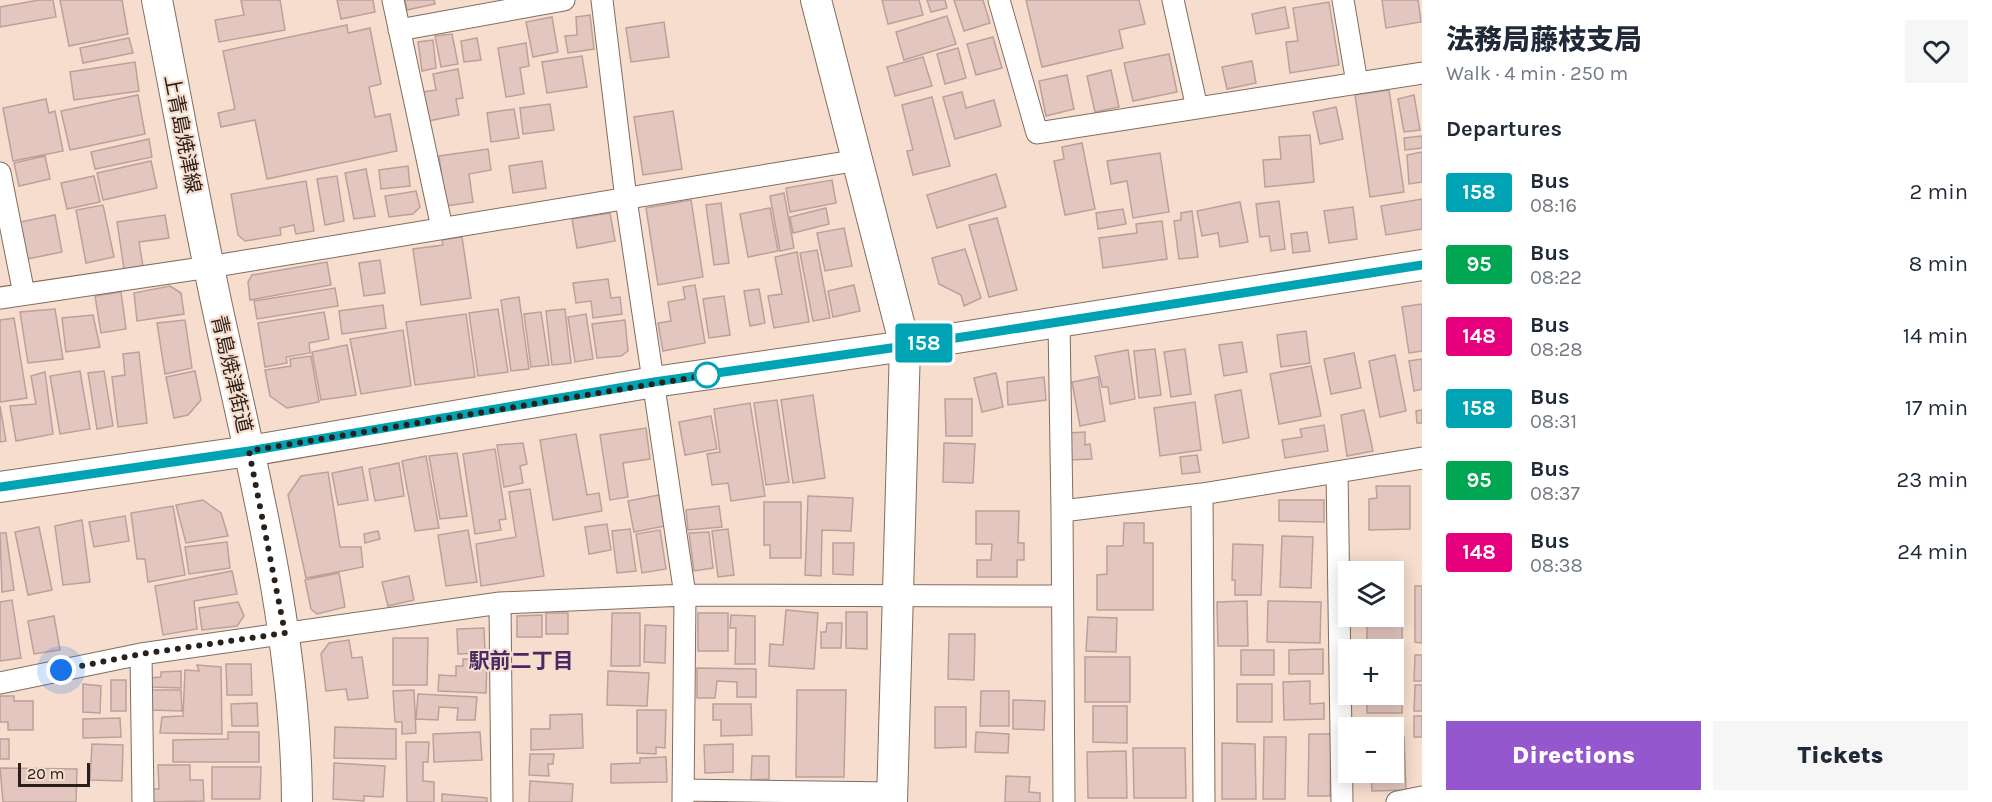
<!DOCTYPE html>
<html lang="en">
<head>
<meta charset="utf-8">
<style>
  :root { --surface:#fff; --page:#f6f6f7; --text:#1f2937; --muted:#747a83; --accent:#9557cd }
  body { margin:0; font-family:Karla,"Noto Sans JP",sans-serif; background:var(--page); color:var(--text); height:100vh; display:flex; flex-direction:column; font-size:22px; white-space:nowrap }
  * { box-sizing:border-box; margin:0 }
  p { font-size:20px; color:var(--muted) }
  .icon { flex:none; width:33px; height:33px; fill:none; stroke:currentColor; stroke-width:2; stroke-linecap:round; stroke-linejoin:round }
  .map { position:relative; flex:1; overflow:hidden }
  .side { display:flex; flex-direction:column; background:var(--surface); width:570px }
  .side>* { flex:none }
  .badge { padding:0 12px; border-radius:4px; font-size:21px; line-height:39px }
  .buttons { position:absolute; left:1338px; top:561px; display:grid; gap:12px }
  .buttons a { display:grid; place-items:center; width:66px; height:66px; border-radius:0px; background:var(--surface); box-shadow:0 3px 15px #0003; font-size:30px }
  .scale { position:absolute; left:18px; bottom:15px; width:72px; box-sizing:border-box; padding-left:6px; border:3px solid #29201a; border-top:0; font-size:16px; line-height:21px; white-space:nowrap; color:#29201a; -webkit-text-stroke:4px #f6ddcd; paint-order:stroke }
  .you { position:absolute; width:30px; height:30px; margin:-15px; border:4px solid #fff; border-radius:50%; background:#1a73e8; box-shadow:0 0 0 9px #1a73e833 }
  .map>.badge { position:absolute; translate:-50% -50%; box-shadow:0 0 0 3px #fff }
  h2 { padding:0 24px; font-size:22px; line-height:54px }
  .round { display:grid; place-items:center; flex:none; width:63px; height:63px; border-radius:0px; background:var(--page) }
  .headline { display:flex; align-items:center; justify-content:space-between; height:102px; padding:0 24px }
  h1 { font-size:28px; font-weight:800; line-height:45px }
  .cta { display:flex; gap:12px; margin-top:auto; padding:12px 24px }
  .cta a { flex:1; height:69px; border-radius:0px; background:var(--accent); color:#fff; font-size:24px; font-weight:800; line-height:69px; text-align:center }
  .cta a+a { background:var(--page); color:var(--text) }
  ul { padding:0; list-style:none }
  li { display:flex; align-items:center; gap:18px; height:72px; padding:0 24px }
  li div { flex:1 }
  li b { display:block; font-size:22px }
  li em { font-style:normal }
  li .badge { min-width:66px; font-weight:700; text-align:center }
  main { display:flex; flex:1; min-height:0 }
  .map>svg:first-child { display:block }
  .building { fill:#e4c6c0; stroke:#bda09a; stroke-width:1.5 }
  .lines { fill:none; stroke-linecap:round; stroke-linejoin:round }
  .street-casing { stroke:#836d5f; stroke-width:23 }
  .secondary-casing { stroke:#836d5f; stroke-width:32 }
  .street { stroke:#fff; stroke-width:21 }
  .secondary { stroke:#fff; stroke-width:30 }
  .line-casing { stroke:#fff; stroke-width:14 }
  .line { stroke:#00a3b4; stroke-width:9 }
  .walk { stroke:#29201a; stroke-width:6; stroke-dasharray:0 10.8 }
  .stop-dot { fill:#fff; stroke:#00a3b4; stroke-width:3 }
  .labels { text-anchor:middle; stroke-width:4.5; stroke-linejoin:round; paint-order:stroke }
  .street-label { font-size:20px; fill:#29201a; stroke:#f6ddcd }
  .neighbourhood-label { font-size:21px; font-weight:bold; fill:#482a63; stroke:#f6ddcd }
</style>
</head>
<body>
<main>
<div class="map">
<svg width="1422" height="802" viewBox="0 0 1422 802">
  <rect width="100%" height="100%" fill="#f6ddcd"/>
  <path class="building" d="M 39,0 L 53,0 L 56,17 L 0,27 L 0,7 Z
    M 60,0 L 122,0 L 128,34 L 69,46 Z
    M 241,0 L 280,0 L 285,30 L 219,42 L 215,20 L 244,15 Z
    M 337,0 L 373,0 L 375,12 L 341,19 Z
    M 405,0 L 434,0 L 435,4 L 407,10 Z
    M 882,0 L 919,0 L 923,15 L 888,24 Z
    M 927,0 L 945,0 L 947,8 L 931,12 Z
    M 954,0 L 983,0 L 990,23 L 964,31 Z
    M 1026,0 L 1139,0 L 1145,24 L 1119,30 L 1123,48 L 1042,67 Z
    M 1382,0 L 1418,0 L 1421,22 L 1386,28 Z
    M 1329,2 L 1339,65 L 1290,73 L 1286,42 L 1298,41 L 1293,8 Z
    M 1285,7 L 1289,28 L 1256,34 L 1252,14 Z
    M 590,15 L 594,49 L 568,53 L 565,36 L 577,35 L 576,17 Z
    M 947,16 L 956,44 L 904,60 L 896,32 Z
    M 552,17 L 558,52 L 533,57 L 526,22 Z
    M 664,22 L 669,57 L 631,62 L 626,28 Z
    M 347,25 L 348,33 L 370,28 L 381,84 L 369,87 L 375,117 L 390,114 L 397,151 L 267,179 L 255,120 L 221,127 L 218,113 L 235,109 L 223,51 Z
    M 452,34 L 458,64 L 441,67 L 435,36 Z
    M 993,37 L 1002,68 L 976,75 L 967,44 Z
    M 129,38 L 133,53 L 83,63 L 80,48 Z
    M 477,38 L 481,60 L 464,62 L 461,41 Z
    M 433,40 L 436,68 L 422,71 L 418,42 Z
    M 526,43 L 529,66 L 520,68 L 524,94 L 506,97 L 498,48 Z
    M 958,48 L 966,78 L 945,84 L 937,54 Z
    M 1169,54 L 1177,92 L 1133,101 L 1124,63 Z
    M 582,56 L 587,87 L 547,93 L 542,62 Z
    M 923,57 L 932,86 L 895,96 L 887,67 Z
    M 1252,61 L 1256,83 L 1227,89 L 1222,67 Z
    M 135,62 L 139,91 L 74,100 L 70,72 Z
    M 458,69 L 463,98 L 456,99 L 459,115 L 428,121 L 423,92 L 436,90 L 433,74 Z
    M 1111,70 L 1119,107 L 1095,112 L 1087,76 Z
    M 1067,75 L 1074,109 L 1046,116 L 1039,81 Z
    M 1389,90 L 1404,192 L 1370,197 L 1355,95 Z
    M 962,92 L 966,108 L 994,100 L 1001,126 L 955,139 L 943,97 Z
    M 138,95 L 145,134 L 70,150 L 61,111 Z
    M 1414,95 L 1420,130 L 1404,132 L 1398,99 Z
    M 932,97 L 950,166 L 913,175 L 907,151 L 913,150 L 902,105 Z
    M 46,99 L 49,113 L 55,111 L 63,151 L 13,161 L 3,108 Z
    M 550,104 L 554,130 L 523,134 L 520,108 Z
    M 1336,107 L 1343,139 L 1320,144 L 1313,112 Z
    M 514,109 L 519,138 L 491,142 L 487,113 Z
    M 673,111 L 682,169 L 643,175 L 634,117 Z
    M 1310,135 L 1314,182 L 1265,187 L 1263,160 L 1281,159 L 1279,137 Z
    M 1422,136 L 1422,148 L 1405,150 L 1404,138 Z
    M 149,139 L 152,157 L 95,169 L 91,152 Z
    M 1082,143 L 1095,209 L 1065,215 L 1054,161 L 1064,159 L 1062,147 Z
    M 488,149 L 491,170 L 469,174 L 473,202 L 446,206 L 439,156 Z
    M 1422,152 L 1422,182 L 1409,184 L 1407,155 Z
    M 1160,153 L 1169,212 L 1133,218 L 1127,181 L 1111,184 L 1107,161 Z
    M 45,156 L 50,179 L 19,186 L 14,163 Z
    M 151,161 L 157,188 L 103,200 L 97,173 Z
    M 542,161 L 546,188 L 513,193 L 509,166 Z
    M 408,166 L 410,186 L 381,189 L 379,170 Z
    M 366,169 L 375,216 L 354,219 L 345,173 Z
    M 996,174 L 1006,207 L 937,228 L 927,195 Z
    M 94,176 L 100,202 L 67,209 L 61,183 Z
    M 337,176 L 344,221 L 325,225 L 317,179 Z
    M 832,180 L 836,203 L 790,212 L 786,188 Z
    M 306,181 L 314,231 L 296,234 L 294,225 L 280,228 L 281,235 L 245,241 L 238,235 L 231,194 Z
    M 416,191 L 420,207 L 413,214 L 389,217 L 385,196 Z
    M 784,193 L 794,248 L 780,251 L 770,196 Z
    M 1422,199 L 1422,229 L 1386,235 L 1381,206 Z
    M 691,200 L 703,277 L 658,285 L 646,208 Z
    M 1279,201 L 1285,249 L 1271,251 L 1269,236 L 1260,237 L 1256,204 Z
    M 1240,202 L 1248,242 L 1220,247 L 1218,233 L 1202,236 L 1197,211 Z
    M 721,203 L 729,263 L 714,265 L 706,205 Z
    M 103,205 L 114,257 L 86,263 L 76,210 Z
    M 1353,207 L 1357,239 L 1329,243 L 1324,211 Z
    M 770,208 L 778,251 L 748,257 L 740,214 Z
    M 826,208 L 829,224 L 793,233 L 790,217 Z
    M 1123,209 L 1126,224 L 1098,229 L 1096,213 Z
    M 1192,211 L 1198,257 L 1179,259 L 1174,221 L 1181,220 L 1181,213 Z
    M 610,213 L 615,241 L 577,248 L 572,219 Z
    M 55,215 L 62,252 L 27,259 L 20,222 Z
    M 165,215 L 169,238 L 139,242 L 143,266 L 124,269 L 117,222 Z
    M 997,218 L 1017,290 L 989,297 L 969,225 Z
    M 1162,221 L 1167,259 L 1103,268 L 1099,238 L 1137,233 L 1136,224 Z
    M 844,228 L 852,266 L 825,271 L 817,233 Z
    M 1307,232 L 1310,251 L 1293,253 L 1291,234 Z
    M 462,237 L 471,298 L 421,305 L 413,249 L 443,245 L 442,240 Z
    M 965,249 L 981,298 L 964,306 L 961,295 L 939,284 L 932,258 Z
    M 817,250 L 830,318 L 813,321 L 800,253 Z
    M 797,252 L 809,322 L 774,328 L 768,296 L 782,294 L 775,257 Z
    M 380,260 L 385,293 L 364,296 L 359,263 Z
    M 327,262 L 331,285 L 250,300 L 248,282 L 252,275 Z
    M 608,279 L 611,298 L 620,297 L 622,314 L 593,318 L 591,301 L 576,303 L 573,283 Z
    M 695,285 L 705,343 L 663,351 L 658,323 L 671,321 L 668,302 L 685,299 L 683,287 Z
    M 854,285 L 860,311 L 833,317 L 828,291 Z
    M 170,286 L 181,293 L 184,314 L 137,321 L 134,293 Z
    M 335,288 L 338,306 L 257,319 L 254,301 Z
    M 759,289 L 765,323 L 750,326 L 744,291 Z
    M 121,292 L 126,329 L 101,333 L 95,296 Z
    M 724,296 L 730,335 L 709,338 L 703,299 Z
    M 519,297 L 529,369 L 511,371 L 501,300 Z
    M 1422,304 L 1422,351 L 1409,353 L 1402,307 Z
    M 383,305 L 386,328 L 342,334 L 339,311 Z
    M 55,309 L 63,359 L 28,363 L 20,312 Z
    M 498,309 L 508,372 L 478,376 L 469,313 Z
    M 565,309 L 571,363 L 552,365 L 546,311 Z
    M 324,312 L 329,339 L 309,343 L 310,353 L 286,357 L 287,363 L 265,367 L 258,323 Z
    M 541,312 L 549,365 L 531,367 L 524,314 Z
    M 466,314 L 475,377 L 415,385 L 406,322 Z
    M 586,314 L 593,359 L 575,362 L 568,317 Z
    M 93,315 L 100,347 L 66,352 L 62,318 Z
    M 14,318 L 27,398 L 0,402 L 0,320 Z
    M 185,320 L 192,368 L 165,374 L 157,323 Z
    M 625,320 L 628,351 L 621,356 L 597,358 L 592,324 Z
    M 403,330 L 411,386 L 361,394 L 350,339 Z
    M 1306,331 L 1310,363 L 1281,367 L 1277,335 Z
    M 1242,342 L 1247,372 L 1224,376 L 1219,345 Z
    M 347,345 L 356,395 L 321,400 L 312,352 Z
    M 1155,349 L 1161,395 L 1139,398 L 1134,351 Z
    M 1185,349 L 1191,394 L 1171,397 L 1164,352 Z
    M 1128,350 L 1135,399 L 1110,404 L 1108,387 L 1102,387 L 1095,356 Z
    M 139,352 L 147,423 L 118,427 L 112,377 L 125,375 L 123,354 Z
    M 1354,353 L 1361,388 L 1331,394 L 1324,359 Z
    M 1395,355 L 1406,411 L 1380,417 L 1369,361 Z
    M 311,356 L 319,402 L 287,408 L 270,396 L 265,370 L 291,366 L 290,359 Z
    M 1422,359 L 1422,389 L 1414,391 L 1409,361 Z
    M 1311,366 L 1321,416 L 1279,424 L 1270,374 Z
    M 80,371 L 90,429 L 60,434 L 50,376 Z
    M 104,371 L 113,426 L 97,429 L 88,373 Z
    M 195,371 L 201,400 L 188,415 L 174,418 L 166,377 Z
    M 45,372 L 53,434 L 16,441 L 10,406 L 36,404 L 31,376 Z
    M 996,373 L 1003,407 L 982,412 L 974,378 Z
    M 1044,377 L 1046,400 L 1008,405 L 1007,382 Z
    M 1098,377 L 1105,421 L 1080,426 L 1072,382 Z
    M 1241,390 L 1249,438 L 1223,443 L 1215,395 Z
    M 813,395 L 825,478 L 793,483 L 781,400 Z
    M 945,399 L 972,399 L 972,436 L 946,436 Z
    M 777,400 L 789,482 L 766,485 L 754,403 Z
    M 1195,402 L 1201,450 L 1160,456 L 1154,408 Z
    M 750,403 L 765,496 L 731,501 L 728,483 L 712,485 L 707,454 L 720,452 L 714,409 Z
    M 0,406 L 6,441 L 0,442 Z
    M 1364,410 L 1373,451 L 1347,456 L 1341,415 Z
    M 1422,410 L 1422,423 L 1417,423 L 1416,411 Z
    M 711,416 L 717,449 L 685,455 L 679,422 Z
    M 1324,425 L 1328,451 L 1285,458 L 1282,440 L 1302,437 L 1300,429 Z
    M 646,428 L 650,459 L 623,463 L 628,497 L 610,500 L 600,435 Z
    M 1085,432 L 1085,445 L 1090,444 L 1092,459 L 1069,460 L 1069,433 Z
    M 576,434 L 587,495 L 599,493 L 602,511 L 553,520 L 540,440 Z
    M 523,443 L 527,464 L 520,466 L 523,483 L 504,487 L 497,445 Z
    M 944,443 L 975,444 L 973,483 L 943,482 Z
    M 495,449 L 506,519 L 499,520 L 501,530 L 475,534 L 463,454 Z
    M 457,453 L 467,516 L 440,519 L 429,456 Z
    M 1197,455 L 1200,472 L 1182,474 L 1180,457 Z
    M 426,456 L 439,528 L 415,531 L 402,461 Z
    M 399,463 L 404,496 L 375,501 L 369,469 Z
    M 362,467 L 368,500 L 338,505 L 332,473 Z
    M 328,472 L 340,547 L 361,547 L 363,567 L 306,578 L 288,495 L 301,476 Z
    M 1376,486 L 1410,486 L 1410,529 L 1369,530 L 1369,499 L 1377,498 Z
    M 530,489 L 544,576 L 481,586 L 476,544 L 516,537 L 509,492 Z
    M 659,495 L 665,526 L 634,532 L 628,501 Z
    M 808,496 L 853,498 L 851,531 L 822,530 L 821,576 L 805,575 Z
    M 203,500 L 221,513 L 228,536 L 186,543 L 176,505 Z
    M 1279,500 L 1324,500 L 1324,522 L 1279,521 Z
    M 764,502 L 801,502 L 801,558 L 770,558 L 770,545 L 764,545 Z
    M 173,506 L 185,575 L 148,582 L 145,559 L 137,559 L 131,513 Z
    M 719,506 L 722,527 L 688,530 L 686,510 Z
    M 976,511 L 1019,511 L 1018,543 L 1024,543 L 1024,560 L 1017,560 L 1017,577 L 977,577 L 977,560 L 991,560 L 992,544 L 976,544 Z
    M 125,516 L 129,541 L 94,547 L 89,522 Z
    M 82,520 L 90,582 L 63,585 L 55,526 Z
    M 1124,523 L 1144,523 L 1144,543 L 1153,543 L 1153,610 L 1097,610 L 1097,575 L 1107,574 L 1107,546 L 1123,546 Z
    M 607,524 L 611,550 L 589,554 L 585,527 Z
    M 39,527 L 52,590 L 28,595 L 15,532 Z
    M 630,529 L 636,571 L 617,573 L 612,531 Z
    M 728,529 L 734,575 L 718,577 L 712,531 Z
    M 468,530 L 477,582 L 446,586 L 438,535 Z
    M 660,530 L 666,569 L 642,573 L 636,534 Z
    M 378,531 L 380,539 L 365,543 L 364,534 Z
    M 709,532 L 713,568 L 694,571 L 689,533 Z
    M 0,533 L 6,533 L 14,590 L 2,592 Z
    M 1282,536 L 1313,537 L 1311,588 L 1280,587 Z
    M 227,542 L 230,568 L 189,574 L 185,547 Z
    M 833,543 L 854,543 L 853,575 L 833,574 Z
    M 1233,544 L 1263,545 L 1261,595 L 1235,595 L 1235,580 L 1232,580 Z
    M 232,571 L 237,594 L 194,601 L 197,629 L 163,635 L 155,586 Z
    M 339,573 L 345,607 L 317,614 L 311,609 L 305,580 Z
    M 409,576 L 414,600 L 388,606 L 382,582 Z
    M 1415,586 L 1422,586 L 1422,643 L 1415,642 Z
    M 12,600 L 21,658 L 0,661 L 0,602 Z
    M 1247,601 L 1248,646 L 1218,646 L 1217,602 Z
    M 1268,601 L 1321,602 L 1320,643 L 1267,642 Z
    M 238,602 L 244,616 L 237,626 L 202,630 L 199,608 Z
    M 786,610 L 818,613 L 814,669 L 769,666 L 770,644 L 783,645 Z
    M 846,612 L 867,612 L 867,649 L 846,648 Z
    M 546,613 L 568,613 L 568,634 L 546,634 Z
    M 612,613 L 640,613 L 640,666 L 611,666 Z
    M 698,613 L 728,613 L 728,651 L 698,651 Z
    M 542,615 L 542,637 L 517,637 L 517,616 Z
    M 731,615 L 755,616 L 755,664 L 735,664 L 736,628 L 730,628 Z
    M 54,616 L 60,650 L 34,654 L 28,621 Z
    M 1088,617 L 1117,618 L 1116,652 L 1086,651 Z
    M 1367,620 L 1402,620 L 1402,713 L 1367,713 L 1367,694 L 1394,694 L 1394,650 L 1367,650 Z
    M 827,623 L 842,623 L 841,648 L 821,648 L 821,632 L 826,632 Z
    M 645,625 L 666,626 L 665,663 L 644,662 Z
    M 484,628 L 485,653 L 458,654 L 457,629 Z
    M 949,634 L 975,634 L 974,680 L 948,679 Z
    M 393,638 L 428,638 L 427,685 L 393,685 Z
    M 349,640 L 352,658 L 362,657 L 368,698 L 348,700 L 346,689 L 326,691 L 321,654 L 329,643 Z
    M 1323,649 L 1323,674 L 1289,674 L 1289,650 Z
    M 1241,650 L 1274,650 L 1274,675 L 1241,675 Z
    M 1415,655 L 1422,655 L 1422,681 L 1414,681 Z
    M 1085,657 L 1130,657 L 1130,702 L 1085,702 Z
    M 463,659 L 487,660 L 486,693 L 438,691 L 439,675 L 456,676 L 456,666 L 463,666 Z
    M 226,664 L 251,664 L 252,695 L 227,695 Z
    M 197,665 L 221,667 L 222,734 L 160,733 L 162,717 L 183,716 L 185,670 L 199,671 Z
    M 697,668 L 756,669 L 756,697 L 737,697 L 737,682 L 717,681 L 715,698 L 697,698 Z
    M 181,671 L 181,688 L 152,687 L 151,678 L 161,677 L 161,672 Z
    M 608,671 L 649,673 L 647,706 L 607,705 Z
    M 111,680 L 126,680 L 126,711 L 111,711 Z
    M 1310,681 L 1310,704 L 1324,703 L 1324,719 L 1284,720 L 1283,682 Z
    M 83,684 L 101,686 L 100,713 L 83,712 Z
    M 1237,684 L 1272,684 L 1272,722 L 1237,722 Z
    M 1415,685 L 1422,685 L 1422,711 L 1414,711 Z
    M 151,690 L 181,690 L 182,711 L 150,710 Z
    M 414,690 L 416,733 L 402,734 L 402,722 L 395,722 L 393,691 Z
    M 797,690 L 846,690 L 844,777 L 796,777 Z
    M 981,691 L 1009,691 L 1009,726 L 980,726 Z
    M 418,694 L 477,697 L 475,720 L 457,720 L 458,708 L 439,707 L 438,720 L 416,719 Z
    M 0,696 L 14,696 L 14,701 L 33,701 L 33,730 L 8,730 L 8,722 L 0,722 Z
    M 1013,700 L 1045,701 L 1044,730 L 1013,729 Z
    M 257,703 L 258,726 L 232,726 L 231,704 Z
    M 713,704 L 751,704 L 752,735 L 721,736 L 721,720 L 713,720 Z
    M 1093,706 L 1127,706 L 1127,743 L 1093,742 Z
    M 935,707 L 966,707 L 966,747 L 935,748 Z
    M 637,710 L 666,710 L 665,748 L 656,747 L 656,754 L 637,753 Z
    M 582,714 L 583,748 L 531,750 L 531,729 L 550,729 L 550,715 Z
    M 1414,716 L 1422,716 L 1422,737 L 1414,737 Z
    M 120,718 L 121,737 L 83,738 L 83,719 Z
    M 335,727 L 396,729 L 396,759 L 334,758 Z
    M 228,732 L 259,732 L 259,762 L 173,762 L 173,740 L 228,739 Z
    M 480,732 L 482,760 L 434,762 L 433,734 Z
    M 976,732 L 1009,734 L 1008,753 L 975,752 Z
    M 1309,734 L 1331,734 L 1330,796 L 1308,796 Z
    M 1264,737 L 1286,737 L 1285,799 L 1263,799 Z
    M 1394,737 L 1404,737 L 1406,790 L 1372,791 L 1371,772 L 1394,772 Z
    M 0,739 L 9,739 L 9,759 L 0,759 Z
    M 406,742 L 429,742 L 428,762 L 423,762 L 423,781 L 434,782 L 434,802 L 407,802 Z
    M 1222,743 L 1255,744 L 1256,799 L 1222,799 Z
    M 92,744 L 123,745 L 122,781 L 90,780 Z
    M 733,744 L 733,772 L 705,773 L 704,745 Z
    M 1133,748 L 1185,748 L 1186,798 L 1134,798 Z
    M 1126,751 L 1127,798 L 1088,798 L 1087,752 Z
    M 530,754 L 554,754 L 553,764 L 548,764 L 549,776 L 529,775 Z
    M 752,756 L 769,756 L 769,779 L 751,780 Z
    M 666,757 L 667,782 L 611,783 L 611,764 L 640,763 L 640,758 Z
    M 334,763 L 385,766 L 383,797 L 364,796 L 364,801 L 333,799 Z
    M 158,765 L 190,765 L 190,780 L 203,780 L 204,801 L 151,802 L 151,789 L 159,789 Z
    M 212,767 L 261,767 L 260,799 L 212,799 Z
    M 0,768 L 77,769 L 76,802 L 3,802 Z
    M 1006,776 L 1030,777 L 1029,792 L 1040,793 L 1040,802 L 1005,802 Z
    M 530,781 L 573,784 L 572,802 L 529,802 Z
    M 442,794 L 487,798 L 487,802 L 442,802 Z"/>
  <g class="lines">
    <g class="street-casing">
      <path id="street" d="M 393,0 L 442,228
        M 602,0 L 626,199 L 685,595 L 683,802
        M 999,0 L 1037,133 L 1422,73
        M 1173,0 L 1197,108
        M 1343,0 L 1357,83
        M 399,30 L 564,0
        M 0,173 L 24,294
        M 0,298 L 209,267 L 859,160
        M 1059,322 L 1062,511
        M 1337,472 L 1342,802
        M 1202,494 L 1204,802
        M 500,603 L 502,802
        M 141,654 L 143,802
        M 0,683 L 141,654 L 500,603 L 685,595 L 1062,596
        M 683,790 L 892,793
        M 1064,802 L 1062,511 L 1202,494 L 1422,458
        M 1397,802 L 1422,797"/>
    </g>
    <g class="secondary-casing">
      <path id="secondary" d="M 157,0 C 178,107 197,214 220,320 C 255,478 296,639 297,802
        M 816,0 L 905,346 L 892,802
        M 0,487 L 249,451 L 654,382 L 905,346 L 1422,265"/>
    </g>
    <use href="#street" class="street"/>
    <use href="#secondary" class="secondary"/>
  </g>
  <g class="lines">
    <g class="line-casing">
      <path id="line" d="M 0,487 L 249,451 L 654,382 L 905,346 L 1422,265"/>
    </g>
    <use href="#line" class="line"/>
    <path class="walk" d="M 61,670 L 141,654 L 285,633 L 249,451 L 707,375"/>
  </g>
  <circle class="stop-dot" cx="707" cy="375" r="12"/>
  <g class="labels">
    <g class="street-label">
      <text transform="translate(183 134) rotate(79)" y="7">上青島焼津線</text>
      <text transform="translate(232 374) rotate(77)" y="7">青島焼津街道</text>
    </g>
    <g class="neighbourhood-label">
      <text x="521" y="668">駅前二丁目</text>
    </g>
  </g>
</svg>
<div class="buttons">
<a><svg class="icon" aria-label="layers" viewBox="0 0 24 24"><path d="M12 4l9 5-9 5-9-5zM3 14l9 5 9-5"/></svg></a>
<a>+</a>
<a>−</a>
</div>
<div class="scale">20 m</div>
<div class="you" style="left:61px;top:670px"></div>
<b class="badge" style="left:924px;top:343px;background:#00a3b4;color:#fff">158</b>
</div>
<section class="side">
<div class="headline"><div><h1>法務局藤枝支局</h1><p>Walk · 4 min · 250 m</p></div><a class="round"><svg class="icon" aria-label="heart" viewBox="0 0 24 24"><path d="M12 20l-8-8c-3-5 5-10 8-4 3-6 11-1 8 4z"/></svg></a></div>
<h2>Departures</h2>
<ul>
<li><span class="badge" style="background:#00a3b4;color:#fff">158</span><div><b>Bus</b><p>08:16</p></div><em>2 min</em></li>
<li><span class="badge" style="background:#00a651;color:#fff">95</span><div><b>Bus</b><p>08:22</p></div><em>8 min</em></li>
<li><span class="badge" style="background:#e6007e;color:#fff">148</span><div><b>Bus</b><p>08:28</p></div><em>14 min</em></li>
<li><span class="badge" style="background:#00a3b4;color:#fff">158</span><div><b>Bus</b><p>08:31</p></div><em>17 min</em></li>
<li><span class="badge" style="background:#00a651;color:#fff">95</span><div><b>Bus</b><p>08:37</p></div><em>23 min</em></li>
<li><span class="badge" style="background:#e6007e;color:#fff">148</span><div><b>Bus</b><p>08:38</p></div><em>24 min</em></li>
</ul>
<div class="cta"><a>Directions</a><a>Tickets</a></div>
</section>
</main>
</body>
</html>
